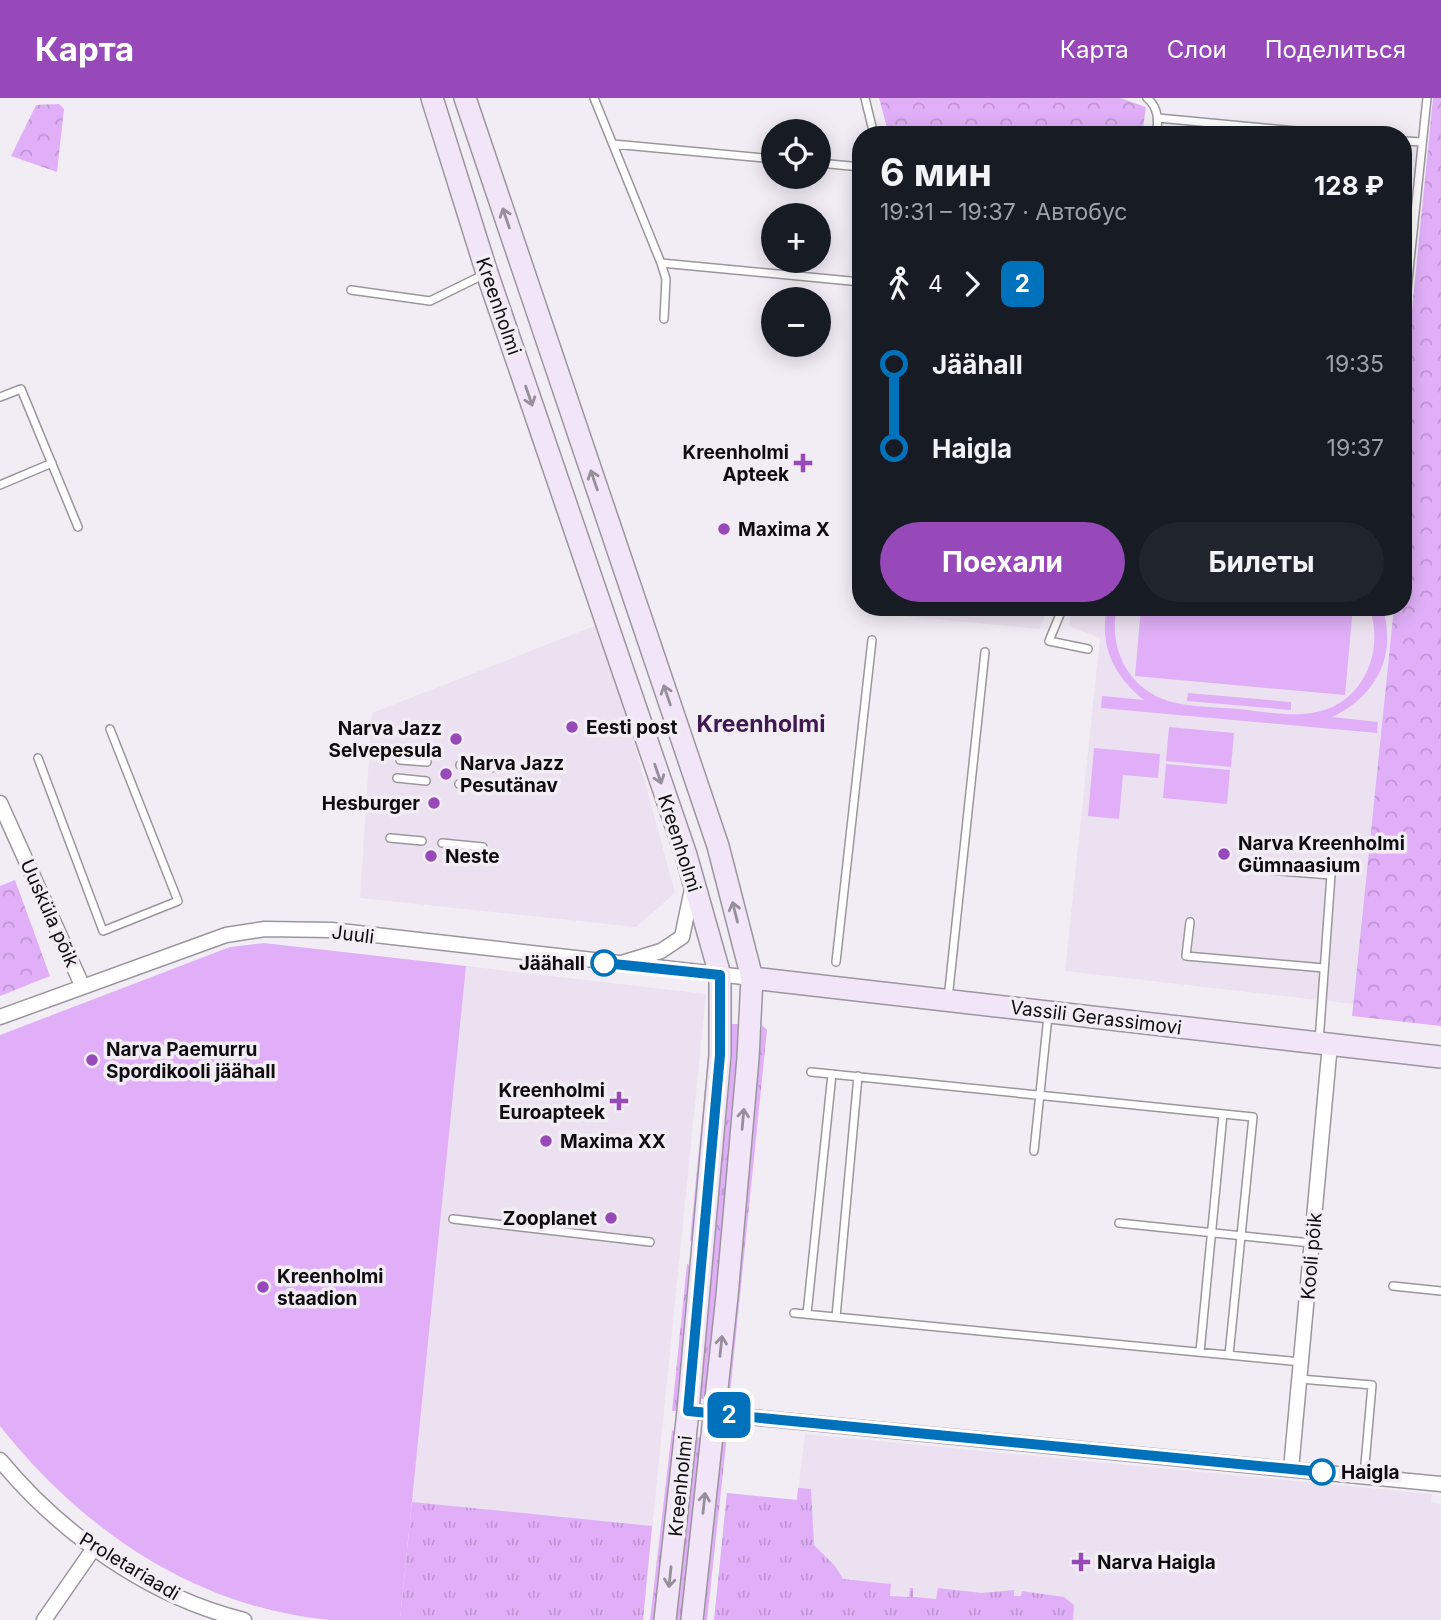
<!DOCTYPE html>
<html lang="ru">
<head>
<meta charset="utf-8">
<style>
  :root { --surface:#171b24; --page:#20242c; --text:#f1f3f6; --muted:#9ea1a6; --accent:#9749b9 }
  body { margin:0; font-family:Inter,sans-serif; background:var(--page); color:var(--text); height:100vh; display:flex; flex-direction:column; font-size:26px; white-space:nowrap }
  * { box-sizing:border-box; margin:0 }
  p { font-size:23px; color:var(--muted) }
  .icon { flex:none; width:38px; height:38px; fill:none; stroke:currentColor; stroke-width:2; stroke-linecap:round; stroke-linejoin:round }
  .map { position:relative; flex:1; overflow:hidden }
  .drawer { position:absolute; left:852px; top:28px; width:560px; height:490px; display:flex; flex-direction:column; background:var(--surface); border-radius:28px; box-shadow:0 4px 18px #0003 }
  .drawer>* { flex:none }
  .badge { padding:0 14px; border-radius:10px; font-size:24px; line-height:46px }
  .buttons { position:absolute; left:761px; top:21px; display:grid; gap:14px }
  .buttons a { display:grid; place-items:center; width:70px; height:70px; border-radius:50%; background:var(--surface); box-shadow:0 4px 18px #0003; font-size:35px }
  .map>.badge { position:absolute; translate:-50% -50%; box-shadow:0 0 0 4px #fff }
  .legs { display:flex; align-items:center; gap:10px; height:77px; padding:0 28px; font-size:23px }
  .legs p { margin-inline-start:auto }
  .overview { display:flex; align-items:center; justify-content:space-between; height:119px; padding:0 28px }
  h1 { font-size:38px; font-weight:700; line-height:52px }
  .action { display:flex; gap:14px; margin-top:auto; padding:14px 28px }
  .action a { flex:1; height:80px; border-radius:42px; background:var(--accent); color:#fff; font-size:28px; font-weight:700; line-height:80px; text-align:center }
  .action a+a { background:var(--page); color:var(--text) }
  ul { padding:0 28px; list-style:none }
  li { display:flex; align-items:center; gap:24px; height:84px; font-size:26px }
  li i { display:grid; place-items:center; width:10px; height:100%; margin:0 9px; background:currentColor }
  li i::after { content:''; width:18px; height:18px; margin:-9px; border:5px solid; border-radius:50%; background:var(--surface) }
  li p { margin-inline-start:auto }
  li:first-child i { background:linear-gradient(#0000 50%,currentColor 0) }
  li:last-child i { background:linear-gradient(currentColor 50%,#0000 0) }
  header { display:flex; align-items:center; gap:42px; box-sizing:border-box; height:98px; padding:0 35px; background:var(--accent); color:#fff }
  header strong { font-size:33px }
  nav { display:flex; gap:38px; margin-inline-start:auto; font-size:24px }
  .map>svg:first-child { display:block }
  .built { fill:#ebe1f0 }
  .grass { fill:url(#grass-tufts) }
  .park { fill:url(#park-crowns) }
  .pitch { fill:#e0aff8 }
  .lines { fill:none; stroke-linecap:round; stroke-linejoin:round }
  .lane-casing { stroke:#9b969e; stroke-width:10 }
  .street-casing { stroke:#9b969e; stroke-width:17 }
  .secondary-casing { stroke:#9b969e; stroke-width:24 }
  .lane { stroke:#fff; stroke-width:7 }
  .street { stroke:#fff; stroke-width:14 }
  .secondary { stroke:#f1e5f7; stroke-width:21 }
  .oneway { stroke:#968e9a }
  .line-1-casing { stroke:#fff; stroke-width:16 }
  .line-1 { stroke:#0072bc; stroke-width:10 }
  .poi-dot { fill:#9749b9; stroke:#f2edf5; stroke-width:2.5 }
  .stop-1-dot { fill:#fff; stroke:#0072bc; stroke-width:3.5 }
  .labels { text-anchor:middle; stroke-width:7; stroke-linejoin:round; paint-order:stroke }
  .street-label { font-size:19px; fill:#0e0c0f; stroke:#f2edf5 }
  .poi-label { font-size:19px; font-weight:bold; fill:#0e0c0f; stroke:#f2edf5; text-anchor:start }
  .stop-label { font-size:19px; font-weight:bold; fill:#0e0c0f; stroke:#f2edf5; text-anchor:end }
  .quarter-label { font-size:23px; font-weight:bold; fill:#3f194f; stroke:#f2edf5 }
</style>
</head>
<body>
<header>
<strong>Карта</strong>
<nav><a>Карта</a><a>Слои</a><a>Поделиться</a></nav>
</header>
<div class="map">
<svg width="1441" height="1522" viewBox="0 0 1441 1522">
  <defs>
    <pattern id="grass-tufts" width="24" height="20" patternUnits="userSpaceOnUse" patternTransform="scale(1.75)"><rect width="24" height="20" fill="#e0aff8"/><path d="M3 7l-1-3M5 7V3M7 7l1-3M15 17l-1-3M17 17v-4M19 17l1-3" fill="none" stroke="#bf95d3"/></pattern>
    <pattern id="park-crowns" width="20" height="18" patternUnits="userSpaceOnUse" patternTransform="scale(1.75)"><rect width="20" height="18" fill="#e0aff8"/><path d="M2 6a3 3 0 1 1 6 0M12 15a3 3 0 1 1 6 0" fill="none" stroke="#bf95d3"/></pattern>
  </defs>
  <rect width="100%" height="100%" fill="#f2edf5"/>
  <path class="built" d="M 893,509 L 1048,509 L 1040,531 L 892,517 Z
    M 1072,509 L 1394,509 L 1353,906 L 1065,873 L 1100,540 L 1069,528 Z
    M 602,525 L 675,795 L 636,829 L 360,800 L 372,615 Z
    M 466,868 L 706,896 L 643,1522 L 400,1522 Z
    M 805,1336 L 1432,1396 L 1431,1405 L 1441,1406 L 1441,1522 L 714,1522 L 727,1395 L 797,1402 Z"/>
  <path class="grass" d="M 732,926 L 741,926 L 742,955 L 706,1301 L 699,1301 L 732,956 Z
    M 762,927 L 767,932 L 729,1305 L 724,1292 Z
    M 711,929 L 714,929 L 694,1141 L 690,1143 Z
    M 687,1166 L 694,1169 L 679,1313 L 672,1313 Z
    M 728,1328 L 707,1522 L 699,1522 L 722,1330 Z
    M 672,1332 L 678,1335 L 657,1522 L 650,1522 Z
    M 694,1339 L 705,1340 L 684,1522 L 674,1522 Z
    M 798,1390 L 811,1391 L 814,1447 L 835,1468 L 843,1481 L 891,1486 L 890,1498 L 909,1499 L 910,1490 L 913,1490 L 913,1499 L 936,1501 L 938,1490 L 982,1495 L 1014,1492 L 1014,1498 L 1021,1498 L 1022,1493 L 1064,1499 L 1074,1507 L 1073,1522 L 714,1522 L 727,1395 L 797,1402 Z
    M 412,1404 L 652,1428 L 643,1522 L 400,1522 Z"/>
  <path class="park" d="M 879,0 L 1120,0 L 1146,9 L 1142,37 L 889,37 Z
    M 1433,0 L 1441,0 L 1441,928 L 1352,918 L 1394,509 L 1404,509 L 1404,398 L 1409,335 L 1404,334 L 1404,293 Z
    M 59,6 L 64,11 L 57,74 L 11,58 L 36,7 Z
    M 15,782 L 50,878 L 0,898 L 0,788 Z"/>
  <path class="pitch" d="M 1107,509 L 1117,509 C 1108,549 1127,590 1168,603 C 1189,609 1214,609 1237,611 C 1261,613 1288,619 1312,615 C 1362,608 1386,554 1369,509 L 1382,509 C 1398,557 1376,598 1332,619 L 1378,624 L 1377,635 L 1101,610 L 1102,598 L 1144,602 C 1114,578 1099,548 1107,509 Z
    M 1141,509 L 1353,509 L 1345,597 L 1135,578 Z
    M 1188,595 L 1291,604 L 1291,612 L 1187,603 Z
    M 1169,629 L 1234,635 L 1231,669 L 1166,663 Z
    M 1094,650 L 1160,656 L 1158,680 L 1123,677 L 1119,721 L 1088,718 Z
    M 1166,666 L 1230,672 L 1227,706 L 1163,700 Z
    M 264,845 L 466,868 L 400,1522 C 377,1522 353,1522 331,1522 C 196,1510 82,1432 0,1328 L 0,937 L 230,849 Z"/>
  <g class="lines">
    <g class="lane-casing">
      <path id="lane" d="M 594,0 L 661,165 L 666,181 L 664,221
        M 865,0 L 874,37
        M 1147,0 C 1159,10 1158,22 1157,37
        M 1158,20 L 1340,37
        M 1404,43 L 1422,44
        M 613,46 L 774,61
        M 819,65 L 861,69
        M 661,165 L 861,184
        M 351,192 L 430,203 L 483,177
        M 1404,220 L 1427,0
        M 0,299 L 21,291 L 78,429
        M 0,387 L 52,365
        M 1063,509 L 1049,543 L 1088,551
        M 38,660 L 103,833 L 178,803 L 110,631
        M 400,662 L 427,664
        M 460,667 L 492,670
        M 397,680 L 426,683
        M 459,686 L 490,689
        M 390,740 L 422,743
        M 442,745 L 483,749
        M 1256,771 L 1331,777 L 1319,944
        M 1190,824 L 1186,858 L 1324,870
        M 836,864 L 872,542
        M 948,901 L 985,554
        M 811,974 L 1253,1019 L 1229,1257
        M 1034,1053 L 1048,918
        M 453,1121 L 650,1144
        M 1119,1125 L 1311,1145
        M 1393,1188 L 1441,1193
        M 794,1215 L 1301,1264
        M 807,1216 L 832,976
        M 836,1219 L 858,978
        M 1200,1254 L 1223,1016
        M 1300,1281 L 1372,1287 L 1364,1378"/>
    </g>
    <g class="street-casing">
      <path id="street" d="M 0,705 L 82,887
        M 625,864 L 661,853 L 682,839 L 692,791
        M 0,919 L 226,837 L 265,831 L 331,832 L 752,880
        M 688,1313 L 1441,1386
        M 0,1362 C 61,1436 150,1499 244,1522
        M 1291,1371 L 1330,946
        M 44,1522 L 94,1450"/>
    </g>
    <g class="secondary-casing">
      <path id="secondary" d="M 432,0 L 487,175 L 686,757 L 720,877 L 720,957 L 688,1313 L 665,1522
        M 465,0 L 718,748 L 752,880 L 748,960 L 727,1198 L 692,1522
        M 752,880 L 1441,959"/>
    </g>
    <use href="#lane" class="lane"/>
    <use href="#street" class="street"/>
    <use href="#secondary" class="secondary"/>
  </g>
  <defs><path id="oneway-shaft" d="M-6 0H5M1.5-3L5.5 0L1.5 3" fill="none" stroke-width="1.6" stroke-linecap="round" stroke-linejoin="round" transform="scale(1.75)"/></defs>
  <g class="oneway">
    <use href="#oneway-shaft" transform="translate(506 120) rotate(-109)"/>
    <use href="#oneway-shaft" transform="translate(529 298) rotate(71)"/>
    <use href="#oneway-shaft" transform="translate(594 382) rotate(-109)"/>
    <use href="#oneway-shaft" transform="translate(667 597) rotate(-109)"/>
    <use href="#oneway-shaft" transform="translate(658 676) rotate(71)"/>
    <use href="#oneway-shaft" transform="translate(735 814) rotate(-104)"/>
    <use href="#oneway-shaft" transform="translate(743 1021) rotate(-85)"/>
    <use href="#oneway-shaft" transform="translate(721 1248) rotate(-84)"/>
    <use href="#oneway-shaft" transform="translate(704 1405) rotate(-84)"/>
    <use href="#oneway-shaft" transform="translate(670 1479) rotate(96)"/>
  </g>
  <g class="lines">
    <g class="line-1-casing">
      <path id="line-1" d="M 604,865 L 720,877 L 720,957 L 688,1313 L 1322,1374"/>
    </g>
    <use href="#line-1" class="line-1"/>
  </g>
  <g class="poi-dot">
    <path d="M799.5 354.5h7v7h7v7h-7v7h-7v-7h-7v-7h7z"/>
    <circle cx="724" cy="431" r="7"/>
    <circle cx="572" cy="629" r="7"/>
    <circle cx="456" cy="641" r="7"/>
    <circle cx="446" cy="676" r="7"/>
    <circle cx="434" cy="705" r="7"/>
    <circle cx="1224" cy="756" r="7"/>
    <circle cx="431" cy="758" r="7"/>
    <circle cx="92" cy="962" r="7"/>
    <path d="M615.5 992.5h7v7h7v7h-7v7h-7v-7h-7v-7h7z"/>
    <circle cx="546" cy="1043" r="7"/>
    <circle cx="611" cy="1120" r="7"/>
    <circle cx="263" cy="1189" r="7"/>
    <path d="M1077.5 1453.5h7v7h7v7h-7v7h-7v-7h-7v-7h7z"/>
  </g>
  <g class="stop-1-dot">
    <circle cx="604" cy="865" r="12"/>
    <circle cx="1322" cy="1374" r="12"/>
  </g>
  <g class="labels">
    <g class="street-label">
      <text transform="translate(499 208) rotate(71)" y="7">Kreenholmi</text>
      <text transform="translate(680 745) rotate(72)" y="7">Kreenholmi</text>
      <text transform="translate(50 815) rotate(66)" y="7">Uusküla põik</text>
      <text transform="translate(353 836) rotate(7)" y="7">Juuli</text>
      <text transform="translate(1096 919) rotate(7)" y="7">Vassili Gerassimovi</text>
      <text transform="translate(1311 1158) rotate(-85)" y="7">Kooli põik</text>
      <text transform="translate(680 1388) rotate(-84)" y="7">Kreenholmi</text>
      <text transform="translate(130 1468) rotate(31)" y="7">Proletariaadi</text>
    </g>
    <g class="poi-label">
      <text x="789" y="361" text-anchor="end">Kreenholmi<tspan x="789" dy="22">Apteek</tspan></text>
      <text x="738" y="438">Maxima X</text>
      <text x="586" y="636">Eesti post</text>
      <text x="442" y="637" text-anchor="end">Narva Jazz<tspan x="442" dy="22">Selvepesula</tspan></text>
      <text x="460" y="672">Narva Jazz<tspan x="460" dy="22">Pesutänav</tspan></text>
      <text x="420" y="712" text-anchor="end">Hesburger</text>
      <text x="1238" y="752">Narva Kreenholmi<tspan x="1238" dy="22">Gümnaasium</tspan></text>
      <text x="445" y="765">Neste</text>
      <text x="106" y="958">Narva Paemurru<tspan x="106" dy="22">Spordikooli jäähall</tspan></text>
      <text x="605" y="999" text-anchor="end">Kreenholmi<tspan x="605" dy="22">Euroapteek</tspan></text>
      <text x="560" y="1050">Maxima XX</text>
      <text x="597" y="1127" text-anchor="end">Zooplanet</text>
      <text x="277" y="1185">Kreenholmi<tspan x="277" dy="22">staadion</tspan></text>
      <text x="1097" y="1471">Narva Haigla</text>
    </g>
    <g class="stop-label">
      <text x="585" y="872">Jäähall</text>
      <text x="1341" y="1381" text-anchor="start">Haigla</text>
    </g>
    <g class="quarter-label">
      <text x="761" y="634">Kreenholmi</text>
    </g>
  </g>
</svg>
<div class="buttons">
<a><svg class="icon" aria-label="locate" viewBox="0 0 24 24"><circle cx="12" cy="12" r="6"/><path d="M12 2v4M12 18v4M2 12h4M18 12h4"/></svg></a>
<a>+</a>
<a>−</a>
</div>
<b class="badge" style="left:729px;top:1317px;background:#0072bc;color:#fff">2</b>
<section class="drawer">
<div class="overview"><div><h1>6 мин</h1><p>19:31 – 19:37 · Автобус</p></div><b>128 ₽</b></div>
<div class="legs"><svg class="icon" aria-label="walk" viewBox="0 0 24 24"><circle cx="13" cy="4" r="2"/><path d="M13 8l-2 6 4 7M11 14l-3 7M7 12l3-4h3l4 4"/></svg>4<svg class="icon" aria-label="forward" viewBox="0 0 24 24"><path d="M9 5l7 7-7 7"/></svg><b class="badge" style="background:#0072bc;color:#fff">2</b></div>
<ul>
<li><i style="color:#0072bc"></i><b>Jäähall</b><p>19:35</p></li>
<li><i style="color:#0072bc"></i><b>Haigla</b><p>19:37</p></li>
</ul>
<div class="action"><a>Поехали</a><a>Билеты</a></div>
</section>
</div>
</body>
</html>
